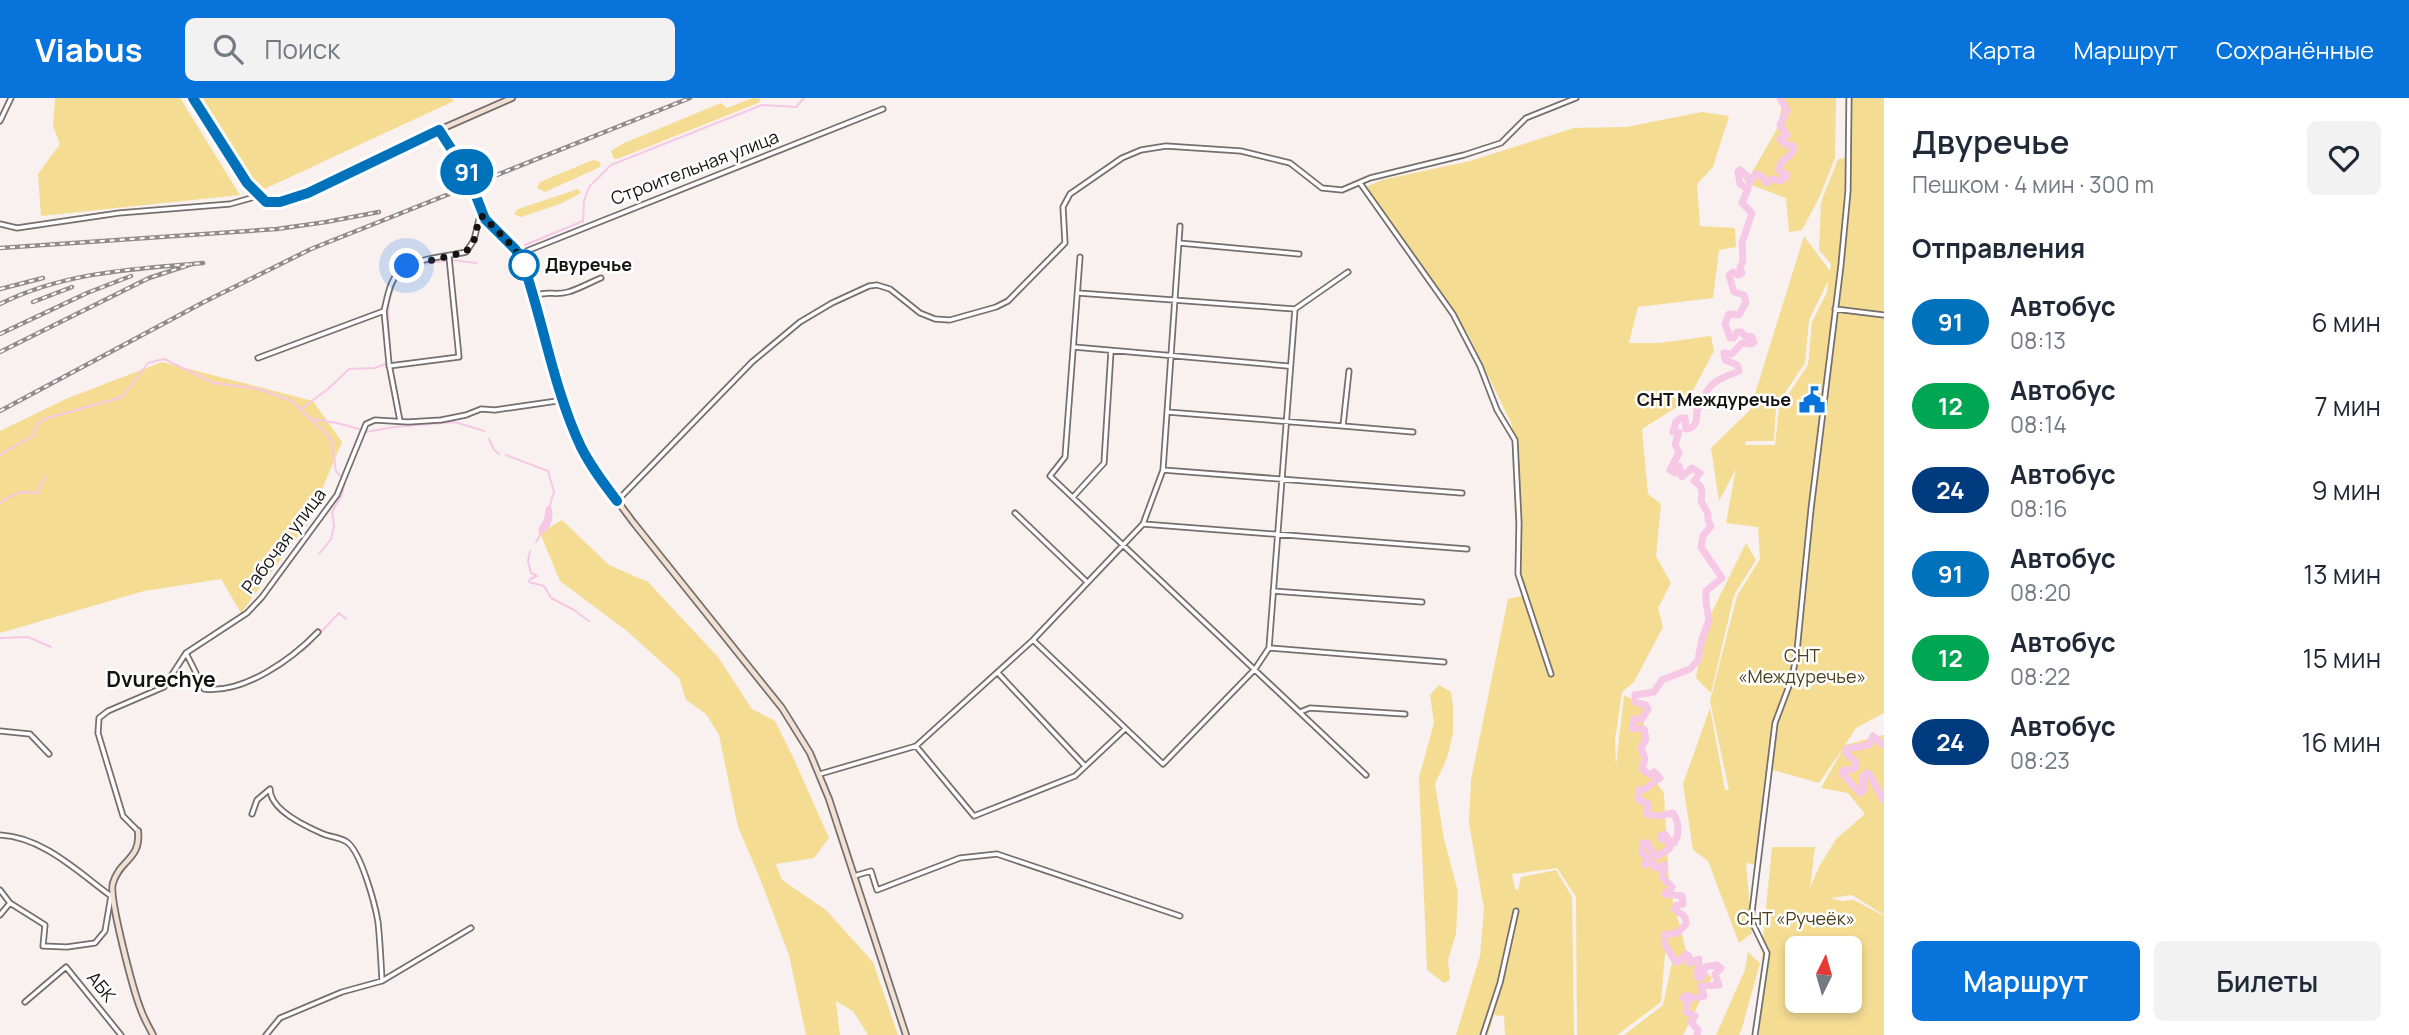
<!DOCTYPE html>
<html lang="ru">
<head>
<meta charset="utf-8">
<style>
  :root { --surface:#fff; --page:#f2f2f3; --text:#1f2937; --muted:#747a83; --accent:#0873db }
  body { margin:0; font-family:Manrope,sans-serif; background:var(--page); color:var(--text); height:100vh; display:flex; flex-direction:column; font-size:26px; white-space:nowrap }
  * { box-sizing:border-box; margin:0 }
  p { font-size:23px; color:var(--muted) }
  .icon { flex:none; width:38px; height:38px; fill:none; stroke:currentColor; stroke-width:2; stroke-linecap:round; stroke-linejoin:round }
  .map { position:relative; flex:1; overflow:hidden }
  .side { display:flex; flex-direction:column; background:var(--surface); width:525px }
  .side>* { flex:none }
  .badge { padding:0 14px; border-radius:23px; font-size:24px; line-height:46px }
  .needle { width:46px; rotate:5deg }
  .controls { position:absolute; left:1785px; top:838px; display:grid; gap:14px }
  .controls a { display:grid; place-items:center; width:77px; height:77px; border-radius:10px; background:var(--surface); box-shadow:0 4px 10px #0003; font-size:35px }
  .you { position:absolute; width:35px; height:35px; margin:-18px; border:5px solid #fff; border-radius:50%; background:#1a73e8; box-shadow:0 0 0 10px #1a73e833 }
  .map>.badge { position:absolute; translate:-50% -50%; box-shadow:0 0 0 4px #fff }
  h2 { padding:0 28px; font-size:26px; line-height:63px }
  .round { display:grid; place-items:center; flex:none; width:74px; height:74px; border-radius:10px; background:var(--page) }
  .summary { display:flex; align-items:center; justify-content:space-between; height:119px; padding:0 28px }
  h1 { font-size:33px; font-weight:600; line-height:52px }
  .cta { display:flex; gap:14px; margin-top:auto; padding:14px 28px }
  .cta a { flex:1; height:80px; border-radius:10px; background:var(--accent); color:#fff; font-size:28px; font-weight:600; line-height:80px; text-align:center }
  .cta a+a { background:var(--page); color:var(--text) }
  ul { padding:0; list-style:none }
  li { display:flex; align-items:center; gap:21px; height:84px; padding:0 28px }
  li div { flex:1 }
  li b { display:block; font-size:26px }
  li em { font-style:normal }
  li .badge { min-width:77px; font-weight:700; text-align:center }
  header { display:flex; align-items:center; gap:42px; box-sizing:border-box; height:98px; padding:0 35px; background:var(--accent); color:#fff }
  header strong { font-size:33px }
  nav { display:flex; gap:38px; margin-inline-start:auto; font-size:24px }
  .search { width:490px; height:63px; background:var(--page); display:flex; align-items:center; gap:18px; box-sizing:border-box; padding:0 24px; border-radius:10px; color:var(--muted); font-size:26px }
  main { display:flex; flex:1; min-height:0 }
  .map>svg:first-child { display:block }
  .green { fill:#f4dc93; fill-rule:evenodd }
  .water { fill:#f6c8e6 }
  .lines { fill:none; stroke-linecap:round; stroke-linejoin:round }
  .stream { stroke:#f6c8e6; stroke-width:2 }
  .river { stroke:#f6c8e6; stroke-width:7 }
  .street-casing { stroke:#756f6d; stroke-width:7 }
  .secondary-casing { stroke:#756f6d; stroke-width:8 }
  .street { stroke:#fff; stroke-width:3.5 }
  .secondary { stroke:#f2e1d3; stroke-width:4.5 }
  .rail-casing { stroke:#918c8a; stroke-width:4.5 }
  .rail { stroke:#fff; stroke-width:2; stroke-dasharray:5; stroke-linecap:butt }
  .line-casing { stroke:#fff; stroke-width:16 }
  .line { stroke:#0072bc; stroke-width:10 }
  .walk { stroke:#151312; stroke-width:7; stroke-dasharray:0 12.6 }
  .stop-dot { fill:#fff; stroke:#0072bc; stroke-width:3.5 }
  .labels { text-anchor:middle; stroke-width:5; stroke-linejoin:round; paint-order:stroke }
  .street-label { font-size:18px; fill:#151312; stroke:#fff }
  .stop-label { font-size:18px; font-weight:bold; fill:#151312; stroke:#fff; text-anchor:start }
  .poi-label { font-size:18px; font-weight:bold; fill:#151312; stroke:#fff; text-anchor:end }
  .park-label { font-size:18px; fill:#4b401b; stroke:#fff }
  .quarter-label { font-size:21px; font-weight:bold; fill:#151312; stroke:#fff }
</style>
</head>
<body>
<header>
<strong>Viabus</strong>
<div class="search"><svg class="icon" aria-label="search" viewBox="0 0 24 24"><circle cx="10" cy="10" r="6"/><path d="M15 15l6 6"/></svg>Поиск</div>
<nav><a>Карта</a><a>Маршрут</a><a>Сохранённые</a></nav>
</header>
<main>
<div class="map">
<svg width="1884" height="937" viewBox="0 0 1884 937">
  <rect width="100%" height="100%" fill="#f8f1ef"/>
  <path class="green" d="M 55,0 L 180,0 L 240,97 L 41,118 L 38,76 L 60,46 L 53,28 Z
    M 202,0 L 451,0 L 454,3 L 260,93 Z
    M 753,0 L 761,1 L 758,5 L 620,60 L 614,61 L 611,53 L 622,46 L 721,5 L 727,10 Z
    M 1783,0 L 1836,0 L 1835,60 L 1820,98 L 1802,132 L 1789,134 L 1786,100 L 1746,85 L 1778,29 Z
    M 1849,0 L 1884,0 L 1884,615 L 1856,630 L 1845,647 L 1884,637 L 1884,817 L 1852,797 L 1831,800 L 1841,803 L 1854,802 L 1884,818 L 1884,937 L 1759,937 L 1763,840 L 1772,749 L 1815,749 L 1810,790 L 1819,769 L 1836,741 L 1865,716 L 1848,695 L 1821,690 L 1844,649 L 1819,685 L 1769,671 L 1756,767 L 1746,765 L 1752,835 L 1739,845 L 1708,763 L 1693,752 L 1683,686 L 1710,610 L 1725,692 L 1729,692 L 1710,603 L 1737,498 L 1760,461 L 1758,429 L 1726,425 L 1736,371 L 1719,403 L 1711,350 L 1750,312 L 1804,138 L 1830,173 L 1831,166 L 1819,152 L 1821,104 L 1838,61 L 1851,59 ZM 1828,183 L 1827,194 L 1812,224 L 1808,267 L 1779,310 L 1775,347 L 1745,347 L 1746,343 L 1774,343 L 1776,308 L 1805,265 L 1809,222 ZM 1797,850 L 1850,850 L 1850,903 L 1797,903 Z
    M 1702,14 L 1729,18 L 1713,69 L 1697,86 L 1700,128 L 1735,130 L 1736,149 L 1719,152 L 1713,200 L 1638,209 L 1629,245 L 1659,245 L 1711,238 L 1714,253 L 1688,302 L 1642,331 L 1648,396 L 1661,406 L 1656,458 L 1671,485 L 1658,510 L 1663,529 L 1634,584 L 1622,594 L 1615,643 L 1616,668 L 1624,597 L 1645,609 L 1641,663 L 1664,695 L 1669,788 L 1689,863 L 1712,879 L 1683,937 L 1624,937 L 1663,907 L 1674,855 L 1666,843 L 1661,904 L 1617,937 L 1577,937 L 1576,799 L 1557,770 L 1512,776 L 1515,791 L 1518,792 L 1521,779 L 1556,772 L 1572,799 L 1574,937 L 1505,937 L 1504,918 L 1494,917 L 1488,937 L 1456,937 L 1480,858 L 1484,811 L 1469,725 L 1471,682 L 1508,501 L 1527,497 L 1520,474 L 1515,421 L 1512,327 L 1468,236 L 1366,89 L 1382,82 L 1470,63 L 1574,30 L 1626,29 Z
    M 593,62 L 600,64 L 601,67 L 598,70 L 545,94 L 537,90 L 540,84 Z
    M 578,91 L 581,95 L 560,106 L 521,119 L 514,116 L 518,111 Z
    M 162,264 L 313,303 L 342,344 L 308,425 L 241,515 L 221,481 L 144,493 L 0,535 L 0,333 L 68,300 Z
    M 562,422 L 609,467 L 648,484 L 718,559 L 752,611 L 775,623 L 794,661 L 829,740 L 814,760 L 776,766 L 782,782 L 826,812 L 873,864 L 898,937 L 868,937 L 853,913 L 836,903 L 840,937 L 806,937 L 789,857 L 759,778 L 738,729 L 719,637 L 706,616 L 686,602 L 679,580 L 627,533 L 560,483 L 540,435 Z
    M 1746,445 L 1756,462 L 1734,497 L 1711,595 L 1696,580 L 1705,528 Z
    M 1439,587 L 1451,594 L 1453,608 L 1453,636 L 1447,660 L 1435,686 L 1444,741 L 1458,794 L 1456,836 L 1448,862 L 1450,882 L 1444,885 L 1427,872 L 1419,679 L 1434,625 L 1430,597 Z
    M 1748,854 L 1760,865 L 1742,930 L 1739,937 L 1716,937 L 1745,872 Z"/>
  <path class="water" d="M 550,407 C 556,417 551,433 540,437 L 538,431 L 544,421 L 546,409 Z"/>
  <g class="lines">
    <path class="stream" d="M 525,147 L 583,123 L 584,103 L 589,89 L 611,67 L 762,7 L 796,9 L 804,0
      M 451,162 L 477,165
      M 510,163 L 518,164
      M 390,258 C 391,230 377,183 413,169 C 422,165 435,164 445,163
      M 301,311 L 328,291 L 349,271 L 375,270 L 385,266
      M 312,321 L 337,325 L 359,331
      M 366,334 L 394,329 L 455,324 L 484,333
      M 489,341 L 494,352 L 499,356
      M 0,357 L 34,337 L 36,327 L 44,321 L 122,299 L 148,265 L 164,261 L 214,285 L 259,291 L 292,303 L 331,340 L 336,373 L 342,380
      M 506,357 L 548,373 L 554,394 L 550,407
      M 0,405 L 19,394 L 38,395 L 45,378
      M 536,444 L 540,437
      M 530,453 L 528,463 L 531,475 L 537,478 L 530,481 L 529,484 L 544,488 L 551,500 L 574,512 L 589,523
      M 319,456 L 331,441 L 334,428 L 332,414 L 342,397 L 345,383
      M 0,540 L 28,539 L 51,549
      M 303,553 L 339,515 L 346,521"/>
    <path class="river" d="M 1884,648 L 1873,638 L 1869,647 L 1846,651 L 1846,655 L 1855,663 L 1856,669 L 1851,672 L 1844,672 L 1842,675 L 1860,695 L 1864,692 L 1863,678 L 1867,675 L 1870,677 L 1884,703
      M 1697,937 L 1698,932 L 1691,924 L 1695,918 L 1686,914 L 1688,903 L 1683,900 L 1686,897 L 1693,900 L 1704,898 L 1701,888 L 1719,887 L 1715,876 L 1721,870 L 1717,867 L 1705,869 L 1703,879 L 1699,880 L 1697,878 L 1699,861 L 1689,865 L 1689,858 L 1686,856 L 1680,863 L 1676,864 L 1665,847 L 1664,837 L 1677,835 L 1686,826 C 1687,817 1679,815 1674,811 L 1677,807 L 1683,806 L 1682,798 L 1665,796 L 1672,789 L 1662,779 L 1665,767 L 1655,770 L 1653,764 L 1645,767 L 1648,760 L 1642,755 L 1643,745 L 1647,745 L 1654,756 L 1658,758 L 1670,750 L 1667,743 L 1661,741 L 1661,738 L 1665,736 L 1671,745 L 1674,745 C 1680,736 1679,724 1673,715 L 1659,718 L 1647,716 L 1648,706 L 1638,701 L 1639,692 L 1645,691 L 1660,680 L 1654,674 L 1650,677 L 1642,671 L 1645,660 L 1641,650 L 1646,641 L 1644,631 L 1632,630 L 1634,621 L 1642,621 L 1648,611 L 1646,607 L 1635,604 L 1635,597 L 1654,594 L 1662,582 L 1690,571 L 1698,562 L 1702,541 L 1709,522 L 1706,505 L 1706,493 L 1722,480 L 1701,449 L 1703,438 L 1711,428 L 1708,422 L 1708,416 L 1701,403 C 1703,395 1703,388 1694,383 L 1700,375 L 1692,370 L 1682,379 L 1679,368 L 1675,375 L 1670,372 L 1679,355 L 1675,346 L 1679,334 L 1673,334 L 1676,324 L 1681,320 L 1685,320 L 1686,331 C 1697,330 1697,321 1697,311 L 1704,305 C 1703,286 1723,279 1739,273 L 1737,267 L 1725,262 L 1724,255 L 1732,256 L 1742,245 L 1751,246 L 1754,244 L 1752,239 L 1745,238 L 1741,234 L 1737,234 L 1734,240 L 1730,240 L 1725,225 L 1729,216 L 1739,217 L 1746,204 L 1744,197 L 1734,194 L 1729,177 L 1733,174 L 1738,177 L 1742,175 L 1740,170 L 1743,163 L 1742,145 L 1752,115 L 1742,105 L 1748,91 L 1740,86 L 1738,74 L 1740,72 L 1746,77 L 1750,85 L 1755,76 L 1762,78 L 1766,85 L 1772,81 L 1780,83 L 1786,79 L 1786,76 L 1780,74 C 1777,60 1792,61 1794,50 L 1791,47 L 1786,47 L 1780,41 L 1787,37 L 1780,27 L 1787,12 L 1780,0"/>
    <g class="street-casing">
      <path id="street" d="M 0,23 L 11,0
        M 1360,85 L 1453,216 L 1480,268 L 1497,312 L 1515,342 L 1519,425 L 1518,476 L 1551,576
        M 0,126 L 17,130 L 119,115 L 230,106 L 258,98
        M 1179,145 L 1299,156
        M 519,156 L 883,11
        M 1080,159 L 1065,359 L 1050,378 L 1366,677
        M 1078,195 L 1295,211 L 1348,174
        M 533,198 C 548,192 554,198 568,194 C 579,191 591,184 601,180
        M 1835,211 L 1884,217
        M 384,213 L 389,266 L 400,323
        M 1074,249 L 1288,268
        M 258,260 L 384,213 C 387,201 389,186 397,176 C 409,160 447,159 466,154 L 474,142 L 479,121 L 483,118
        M 389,268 L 459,259 L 449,159
        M 1167,314 L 1343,328 L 1349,273
        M 1343,328 L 1413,334
        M 1163,372 L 1462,395
        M 1073,399 L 1104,365 L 1111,253
        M 617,403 L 752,264 L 800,224 L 832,205 L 869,188 L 877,187 L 890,191 L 920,215 L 935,221 L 950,222 L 996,209 L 1008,203 L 1065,145 L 1063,109 L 1070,96 L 1122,60 L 1141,52 L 1166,48 L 1241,53 L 1290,65 L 1322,90 L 1342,92 L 1370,80 L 1464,57 L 1501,45 L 1526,20 L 1576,0
        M 1015,415 L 1087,484
        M 1143,426 L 1467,451
        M 1273,493 L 1422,504
        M 1033,542 L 1163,666 L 1255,571 L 1269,550 L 1295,211
        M 1269,550 L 1444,564
        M 186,555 L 204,591 C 244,596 292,561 318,534
        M 998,575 L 1085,668
        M 1300,614 L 1310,610 L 1405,616
        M 0,633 L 30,636 L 49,656
        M 916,648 L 974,718 L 1075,678 L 1125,631
        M 820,676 L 916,648 L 1033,542 L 1143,426 L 1163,372 L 1180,128
        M 252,716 L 257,702 L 270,691 C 270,712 305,728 321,735 C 329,739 340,739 347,744 C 361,754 375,806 378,824 C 380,843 381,863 382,883
        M 138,733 L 123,718 L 98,635 L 99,620 L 108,613 L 164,589 L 186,555 L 247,515 L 262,499 L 337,397 L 366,326 L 375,322 L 408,324 L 441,322 L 466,317 L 481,311 L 495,312 L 564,302
        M 0,737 C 43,739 78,774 111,798 L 105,833 L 95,845 L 67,849 L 43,848 L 45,827 L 10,805 L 0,792
        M 854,778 L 871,773 L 877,792 L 960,760 L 997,756 L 1180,818
        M 0,817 L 10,805
        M 25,904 L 66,869 L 121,937
        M 266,937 L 280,920 L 342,894 L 382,883 L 471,830
        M 1483,937 L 1500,885 L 1516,813
        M 1755,937 L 1767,855 L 1751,822 L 1775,625 L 1792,580 L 1797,553 L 1811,411 L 1841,167 L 1848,93 L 1849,0"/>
    </g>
    <g class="secondary-casing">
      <path id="secondary" d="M 193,0 L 247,85 L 266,104 L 280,104 L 308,95 L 439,32 L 467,75 L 485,121 L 515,151 L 521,159 L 564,302 L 580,347 L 592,369 L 633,424 L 782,610 L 810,655 L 829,701 L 906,937
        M 439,32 L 512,0
        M 138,733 C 141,762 120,761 113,785 C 108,798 134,895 141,912 C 144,921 149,929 153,937"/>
    </g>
    <use href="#street" class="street"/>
    <use href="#secondary" class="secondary"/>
    <g class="rail-casing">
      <path id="rail" d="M 0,150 L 277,131 L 326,124 L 379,114
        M 0,191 L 43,180
        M 33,204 L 72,189
        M 0,206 C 64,174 134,171 203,165
        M 0,236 L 87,195 L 131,178
        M 0,254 L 149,180 L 192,166
        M 0,313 L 204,204 L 311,151 L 690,0"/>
    </g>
    <use href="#rail" class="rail"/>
  </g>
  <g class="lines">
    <g class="line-casing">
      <path id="line" d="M 193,0 L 247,85 L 266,104 L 280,104 L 308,95 L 439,32 L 467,75 L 485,121 L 515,151 L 521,159 C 543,221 553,290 581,349 C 591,369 604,386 617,403"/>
    </g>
    <use href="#line" class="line"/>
    <path class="walk" d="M 407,168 L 466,154 L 474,142 L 479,121 L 483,118 L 515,151 L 526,172 L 524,167"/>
  </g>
  <defs>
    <g id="civic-bare" transform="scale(2.1)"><path d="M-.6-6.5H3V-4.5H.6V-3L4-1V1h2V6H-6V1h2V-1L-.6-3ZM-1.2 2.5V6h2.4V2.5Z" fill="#0873db" stroke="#fff" stroke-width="2.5" paint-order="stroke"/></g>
  </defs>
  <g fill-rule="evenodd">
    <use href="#civic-bare" x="1812" y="302"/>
  </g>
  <circle class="stop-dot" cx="524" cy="167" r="14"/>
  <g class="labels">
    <g class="street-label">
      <text transform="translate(695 70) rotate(-21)" y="6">Строительная улица</text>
      <text transform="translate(284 443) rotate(-53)" y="6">Рабочая улица</text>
      <text transform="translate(101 889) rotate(51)" y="6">АБК</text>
    </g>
    <g class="stop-label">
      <text x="545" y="173">Двуречье</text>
    </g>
    <g class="poi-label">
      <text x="1791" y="308">СНТ Междуречье</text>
    </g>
    <g class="park-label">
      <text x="1802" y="564">СНТ<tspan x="1802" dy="21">«Междуречье»</tspan></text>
      <text x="1796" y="827">СНТ «Ручеёк»</text>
    </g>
    <g class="quarter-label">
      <text x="161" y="589">Dvurechye</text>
    </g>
  </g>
</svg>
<div class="controls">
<a><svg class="needle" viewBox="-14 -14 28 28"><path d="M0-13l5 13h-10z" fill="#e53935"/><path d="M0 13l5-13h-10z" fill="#747a83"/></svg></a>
</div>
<div class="you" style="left:407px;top:168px"></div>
<b class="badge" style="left:467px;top:74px;background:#0072bc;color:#fff">91</b>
</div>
<section class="side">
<div class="summary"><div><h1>Двуречье</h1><p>Пешком · 4 мин · 300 m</p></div><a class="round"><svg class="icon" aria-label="heart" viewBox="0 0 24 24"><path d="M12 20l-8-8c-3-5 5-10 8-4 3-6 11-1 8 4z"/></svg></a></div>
<h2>Отправления</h2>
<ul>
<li><span class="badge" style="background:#0072bc;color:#fff">91</span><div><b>Автобус</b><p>08:13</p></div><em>6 мин</em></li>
<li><span class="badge" style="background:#00a651;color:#fff">12</span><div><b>Автобус</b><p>08:14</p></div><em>7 мин</em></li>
<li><span class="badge" style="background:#003b80;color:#fff">24</span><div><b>Автобус</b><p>08:16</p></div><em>9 мин</em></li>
<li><span class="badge" style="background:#0072bc;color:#fff">91</span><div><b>Автобус</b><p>08:20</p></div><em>13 мин</em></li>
<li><span class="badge" style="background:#00a651;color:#fff">12</span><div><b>Автобус</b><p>08:22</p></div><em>15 мин</em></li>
<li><span class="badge" style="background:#003b80;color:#fff">24</span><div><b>Автобус</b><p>08:23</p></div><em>16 мин</em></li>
</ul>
<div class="cta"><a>Маршрут</a><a>Билеты</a></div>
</section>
</main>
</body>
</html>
